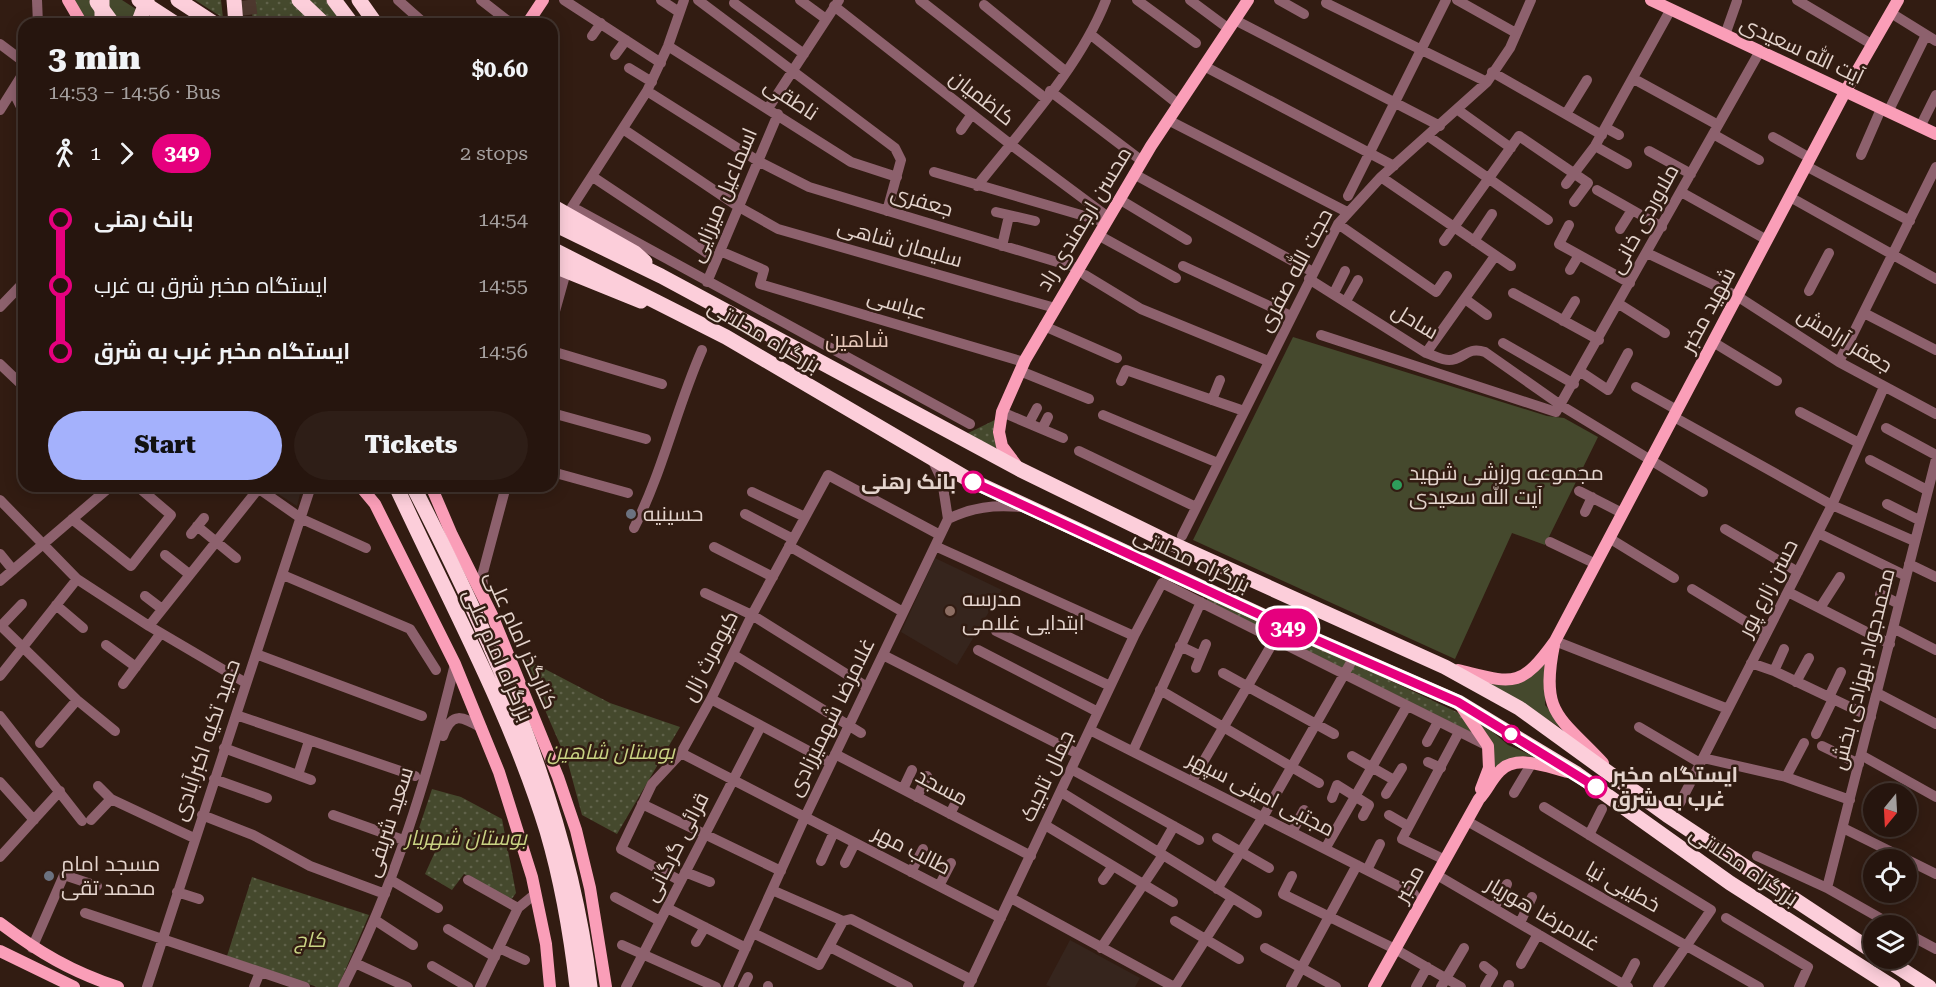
<!DOCTYPE html>
<html lang="en">
<head>
<meta charset="utf-8">
<style>
  :root { --surface:#26150e; --page:#2e1e17; --text:#f1f3f6; --muted:#a49f9e; --line:#42342e; --accent:#a4b1fc }
  body { margin:0; font-family:"Roboto Serif",Cairo,serif; background:var(--page); color:var(--text); height:100vh; display:flex; flex-direction:column; font-size:22px; white-space:nowrap }
  * { box-sizing:border-box; margin:0 }
  p { font-size:20px; color:var(--muted) }
  .icon { flex:none; width:33px; height:33px; fill:none; stroke:currentColor; stroke-width:2; stroke-linecap:round; stroke-linejoin:round }
  .map { position:relative; flex:1; overflow:hidden }
  .panel { position:absolute; left:18px; top:18px; width:540px; height:474px; display:flex; flex-direction:column; background:var(--surface); border-radius:18px; box-shadow:0 3px 15px #0003,0 0 0 2px var(--line) }
  .panel>* { flex:none }
  .badge { padding:0 12px; border-radius:20px; font-size:21px; line-height:39px }
  .needle { width:39px; rotate:198deg }
  .buttons { position:absolute; left:1863px; top:783px; display:grid; gap:12px }
  .buttons a { display:grid; place-items:center; width:54px; height:54px; border-radius:50%; background:var(--surface); box-shadow:0 3px 15px #0003,0 0 0 2px var(--line); font-size:30px }
  .map>.badge { position:absolute; translate:-50% -50%; box-shadow:0 0 0 3px #fff }
  .legs { display:flex; align-items:center; gap:9px; height:66px; padding:0 30px; font-size:20px }
  .legs p { margin-inline-start:auto }
  .head { display:flex; align-items:center; justify-content:space-between; height:102px; padding:0 30px }
  h1 { font-size:33px; font-weight:800; line-height:45px }
  .action { display:flex; gap:12px; margin-top:auto; padding:12px 30px }
  .action a { flex:1; height:69px; border-radius:36px; background:var(--accent); color:#111; font-size:24px; font-weight:800; line-height:69px; text-align:center }
  .action a+a { background:var(--page); color:var(--text) }
  ul { padding:0 30px; list-style:none }
  li { display:flex; align-items:center; gap:21px; height:66px; font-size:22px }
  li i { display:grid; place-items:center; width:9px; height:100%; margin:0 8px; background:currentColor }
  li i::after { content:''; width:15px; height:15px; margin:-8px; border:4px solid; border-radius:50%; background:var(--surface) }
  li p { margin-inline-start:auto }
  li:first-child i { background:linear-gradient(#0000 50%,currentColor 0) }
  li:last-child i { background:linear-gradient(currentColor 50%,#0000 0) }
  .map>svg:first-child { display:block }
  .education { fill:#36251d }
  .grass { fill:url(#grass-dots) }
  .garden { fill:#45492d }
  .lines { fill:none; stroke-linecap:round; stroke-linejoin:round }
  .highway-tunnel { stroke:#4d382e; stroke-width:15; stroke-dasharray:15 8; stroke-linecap:butt }
  .minor { stroke:#8d616d; stroke-width:10 }
  .major { stroke:#fa9eb8; stroke-width:12 }
  .highway { stroke:#fcceda; stroke-width:15 }
  .highway-bridge { stroke:#fcceda; stroke-width:15 }
  .line-1-casing { stroke:#fff; stroke-width:14 }
  .line-1 { stroke:#e6007e; stroke-width:9 }
  .stop-1-dot { fill:#fff; stroke:#e6007e; stroke-width:3 }
  .leisure-dot { fill:#2e9e5b; stroke:#321c12; stroke-width:2 }
  .worship-dot { fill:#6b7280; stroke:#321c12; stroke-width:2 }
  .education-dot { fill:#8d6e63; stroke:#321c12; stroke-width:2 }
  .labels { text-anchor:middle; stroke-width:5; stroke-linejoin:round; paint-order:stroke }
  .street-label { font-size:21px; fill:#e4d4cd; stroke:#321c12 }
  .poi-label { font-size:21px; fill:#e4d4cd; stroke:#321c12; text-anchor:start }
  .stop-label { font-size:21px; font-weight:bold; fill:#e4d4cd; stroke:#321c12; text-anchor:end }
  .park-label { font-size:21px; font-style:italic; fill:#c8d283; stroke:#321c12 }
  .neighbourhood-label { font-size:22px; fill:#e6c7b9; stroke:#321c12 }
</style>
</head>
<body>
<div class="map">
<svg width="1936" height="987" viewBox="0 0 1936 987">
  <defs>
    <pattern id="grass-dots" width="8" height="8" patternUnits="userSpaceOnUse" patternTransform="scale(1.5)"><rect width="8" height="8" fill="#45492d"/><path d="M2 2h.1M6 6h.1" fill="none" stroke="#60624a" stroke-width="1.8" stroke-linecap="round"/></pattern>
  </defs>
  <rect width="100%" height="100%" fill="#321c12"/>
  <path class="education" d="M 266,486 L 302,486 L 297,506 Z
    M 935,558 L 1002,590 L 957,665 L 901,632 Z
    M 1070,940 L 1140,978 L 1135,987 L 1051,987 L 1046,985 Z"/>
  <path class="grass" d="M 195,0 L 221,0 L 223,18 Z
    M 251,0 L 292,0 L 318,24 L 253,24 Z
    M 306,0 L 326,0 L 345,24 L 328,24 Z
    M 997,419 L 1000,450 L 966,434 Z
    M 1209,595 L 1463,715 L 1476,735 L 1206,601 Z
    M 522,657 L 610,703 L 680,727 L 617,834 L 582,815 L 568,763 Z
    M 432,789 L 461,797 L 502,819 L 516,893 L 511,900 L 464,874 L 452,890 L 425,874 L 435,852 L 414,843 Z
    M 252,877 L 369,915 L 338,987 L 317,987 L 227,956 Z"/>
  <path class="garden" d="M 72,0 L 91,0 L 96,6 L 97,24 L 86,24 Z
    M 109,0 L 122,0 L 139,11 L 135,24 L 116,24 L 108,11 Z
    M 1293,337 L 1547,416 L 1564,418 L 1598,437 L 1545,545 L 1512,533 L 1455,659 L 1193,540 Z
    M 1551,651 L 1545,673 L 1545,705 L 1571,734 L 1485,681 C 1519,678 1533,685 1551,651 Z
    M 1479,720 L 1508,745 L 1552,764 L 1527,756 L 1511,758 L 1486,788 C 1496,760 1499,744 1476,721 Z"/>
  <g class="lines">
    <path class="highway-tunnel" d="M 248,0 L 251,24"/>
    <path class="minor" d="M 37,0 L 38,24
      M 398,0 L 425,24
      M 481,0 L 512,24
      M 564,0 L 661,63
      M 661,0 L 679,12
      M 698,0 L 895,148 L 901,160 L 887,211
      M 800,0 L 826,19
      M 920,0 L 1045,98
      M 1137,0 L 1196,43
      M 1190,0 L 1229,29
      M 1279,0 L 1304,14
      M 1457,0 L 1516,33
      M 1797,0 L 1873,45
      M 734,3 L 804,54
      M 1326,3 L 1487,82
      M 984,5 L 1065,71
      M 834,6 L 1010,144 L 1108,217
      M 1891,13 L 1936,41
      M 1235,20 L 1440,126
      M 1090,34 L 1178,104
      M 1725,35 L 1737,1
      M 592,36 L 601,23
      M 0,44 L 24,62
      M 668,46 L 851,162 L 897,177
      M 615,55 L 626,40
      M 1204,66 L 1394,166
      M 629,68 L 652,82
      M 1492,72 L 1602,135
      M 1634,79 L 1718,125
      M 13,91 L 24,113
      M 647,91 L 758,161 L 809,187 L 1077,268
      M 1050,91 L 1142,161
      M 769,107 L 839,0
      M 0,110 L 24,72
      M 1458,110 L 1511,148
      M 1888,112 L 1926,35
      M 1566,114 L 1587,80
      M 1168,120 L 1347,212
      M 1920,127 L 1936,95
      M 1606,128 L 1619,135
      M 623,129 L 739,207 L 778,229 L 1055,308
      M 961,130 L 972,114
      M 1713,134 L 1759,160
      M 1428,136 L 1548,220
      M 1773,137 L 1810,158
      M 1595,146 L 1627,164
      M 1649,151 L 1691,174
      M 1861,155 L 1881,109
      M 1806,166 L 1910,221
      M 934,172 L 1105,222
      M 1134,174 L 1313,272
      M 593,177 L 716,259
      M 1381,177 L 1511,266
      M 1566,184 L 1595,146 L 1671,9
      M 977,186 C 1021,130 1080,67 1106,0
      M 1597,190 L 1662,227
      M 1681,192 L 1767,240
      M 1348,196 L 1446,0
      M 1790,197 L 1936,279
      M 1119,199 L 1187,240
      M 572,207 L 970,424
      M 572,207 L 647,91 L 668,46 L 684,0
      M 996,212 L 1035,221
      M 1338,224 L 1436,292 L 1447,276
      M 1569,225 L 1559,244 L 1630,283
      M 1620,229 L 1632,210
      M 1098,235 L 1176,278
      M 1444,241 L 1519,136 L 1588,183 L 1574,202
      M 1474,241 L 1492,214
      M 1002,246 L 1009,216
      M 720,251 L 764,270 L 760,284 L 1024,362
      M 1647,253 L 1737,296 L 1839,362 L 1936,414
      M 1183,266 L 1291,316
      M 1570,270 L 1579,255
      M 1085,275 L 1141,309 L 1268,361
      M 1309,279 L 1426,353 C 1433,355 1442,360 1449,360 C 1464,360 1466,346 1485,352 L 1562,406 L 1703,492
      M 707,282 L 778,114
      M 1809,291 L 1829,253
      M 1334,293 L 1345,271
      M 1513,293 L 1599,340
      M 1465,299 L 1487,315
      M 1346,301 L 1358,280
      M 1619,304 L 1665,333
      M 0,307 L 24,282
      M 1864,313 L 1936,350
      M 1563,321 L 1575,301
      M 552,322 L 566,272
      M 1044,326 L 1117,358
      M 1321,335 L 1556,412 L 1760,51
      M 1713,342 L 1777,381
      M 1503,343 L 1574,384
      M 552,351 L 662,384
      M 1426,353 L 1495,256
      M 1839,362 L 1936,167
      M 0,364 L 24,387
      M 1020,371 L 1089,399
      M 1581,372 L 1608,390 L 1628,353
      M 1121,381 L 1126,370 L 1244,411
      M 1636,387 L 1677,410
      M 1212,400 L 1220,380
      M 1002,412 L 1063,438
      M 1800,412 L 1859,443
      M 552,413 L 646,439
      M 1103,415 L 1218,463
      M 1674,417 L 1832,505 L 1914,541
      M 1029,423 L 1037,408
      M 1886,428 L 1936,455
      M 1042,429 L 1048,417
      M 1079,451 L 1196,507
      M 1870,460 L 1927,490
      M 552,472 L 628,493
      M 255,486 L 302,519 L 366,548
      M 1579,491 L 1622,513
      M 752,492 L 805,517
      M 0,500 L 77,579 L 149,626 L 246,683
      M 1887,504 L 1919,520
      M 1585,512 L 1592,497
      M 745,514 L 793,539
      M 72,519 L 131,566 L 171,515 L 137,486
      M 948,519 C 973,507 993,505 1020,507
      M 197,526 L 236,558
      M 634,528 C 663,471 676,409 702,350
      M 1725,529 L 1798,572
      M 1818,533 L 1906,576
      M 191,534 L 204,518
      M 1182,536 L 1338,224 L 1381,177 L 1487,82 L 1510,48 L 1531,0
      M 1609,538 L 1674,578
      M 1550,542 L 1596,564
      M 789,546 L 903,612
      M 935,546 L 1134,636
      M 714,547 L 773,577
      M 0,554 L 13,570
      M 165,555 L 189,574
      M 1909,564 L 1936,577
      M 283,575 L 410,629 L 436,670
      M 0,581 L 111,486
      M 1692,589 L 1766,634
      M 1788,592 L 1890,644
      M 705,593 L 752,615 L 867,687
      M 1880,594 L 1899,604
      M 145,596 L 162,609
      M 484,597 L 482,576 L 506,486
      M 56,605 L 83,628
      M 1820,608 L 1840,577
      M 0,625 L 77,700 L 115,731
      M 1,626 L 22,604
      M 149,626 L 259,488
      M 1893,628 L 1936,650
      M 996,631 L 1110,686
      M 1555,641 L 1728,709
      M 106,645 L 136,667
      M 1180,646 L 1201,656
      M 978,650 L 1098,712
      M 256,654 L 422,716
      M 734,655 L 861,733
      M 883,655 L 1078,754
      M 1751,663 L 1774,671 L 1871,717
      M 1196,668 L 1206,644
      M 1774,671 L 1784,649
      M 1223,673 L 1334,734
      M 0,676 L 77,579
      M 1796,682 L 1809,658
      M 123,684 L 161,633
      M 1160,690 L 1319,783
      M 1877,693 L 1936,724
      M 1829,697 L 1841,672
      M 711,699 L 831,763
      M 236,715 L 415,776
      M 0,716 L 82,821
      M 1639,727 L 1700,763
      M 1090,730 L 1414,894
      M 1816,734 L 1833,699
      M 443,736 C 452,710 463,717 482,728
      M 1427,742 L 1438,722
      M 40,743 L 77,700
      M 1822,746 L 1859,764
      M 224,748 L 311,780
      M 1133,751 L 1201,602
      M 681,753 L 1001,918
      M 835,754 L 1031,856
      M 1861,755 L 1936,797
      M 1352,756 L 1394,780
      M 1703,758 L 1786,777 L 1850,800
      M 1428,762 L 1441,768
      M 1071,769 L 1199,840
      M 298,775 L 309,741
      M 1786,777 L 1804,743
      M 214,779 L 267,798
      M 1192,781 L 1278,634
      M 0,782 L 34,820
      M 98,786 L 111,799 L 194,838
      M 903,789 L 912,770
      M 1061,792 L 1257,913
      M 1514,793 L 1532,763
      M 1386,794 L 1402,768
      M 917,797 L 927,776
      M 1332,798 L 1337,785 L 1369,805 L 1363,816
      M 1680,803 L 1832,505 L 1884,387
      M 642,804 L 781,871
      M 1544,807 L 1711,910 L 1658,987
      M 950,814 L 959,796
      M 202,815 L 253,835 L 310,866 L 385,894
      M 333,815 L 406,841
      M 1389,815 L 1408,826
      M 91,820 L 111,799
      M 1467,821 L 1759,987
      M 1045,825 L 1173,902
      M 1843,828 L 1936,874
      M 1292,832 L 1304,810
      M 1589,835 L 1602,809
      M 1217,838 L 1269,868
      M 1325,849 L 1407,706
      M 1159,852 L 1174,826
      M 1757,856 L 1827,888 L 1894,926
      M 0,857 L 60,791
      M 1445,860 L 1402,839 L 1459,732
      M 821,861 L 834,832
      M 845,863 L 855,843
      M 1367,870 L 1380,844
      M 685,872 L 710,882
      M 911,872 L 923,849
      M 1437,875 L 1628,987
      M 1292,876 L 1283,894 L 1395,949 L 1461,987
      M 391,880 L 438,908
      M 468,880 L 518,908
      M 1103,880 L 1113,866
      M 681,881 L 621,849 L 652,784 L 681,753 L 711,699 L 752,615 L 828,475 L 940,535
      M 939,886 L 951,863
      M 1827,888 L 1936,459
      M 1217,889 L 1263,817 L 1354,657
      M 772,890 L 843,921
      M 177,892 L 199,899
      M 615,897 L 660,921
      M 1011,898 L 1174,987
      M 667,908 L 746,948
      M 1494,908 L 1507,884
      M 85,913 L 305,987
      M 1726,918 L 1808,967 L 1799,987
      M 375,920 L 413,945
      M 1175,921 L 1239,959
      M 1520,923 L 1532,897
      M 448,929 L 495,957
      M 753,933 L 819,965 L 843,921 L 851,919 L 972,980
      M 1906,933 L 1936,949
      M 696,942 L 705,927
      M 622,945 L 716,987
      M 830,947 L 908,987
      M 32,948 L 64,875 L 97,886
      M 499,948 L 525,960
      M 1101,948 L 1163,855
      M 1265,948 L 1336,987
      M 355,963 L 407,987
      M 1521,964 L 1538,934
      M 432,966 L 468,987
      M 1484,966 L 1493,973 L 1485,987
      M 1624,984 L 1635,963
      M 147,987 L 311,486
      M 254,987 L 260,972
      M 343,987 C 395,884 428,776 455,664
      M 480,987 L 518,908 L 535,894
      M 626,987 L 761,726
      M 728,987 L 805,817 L 948,519 L 942,480 L 932,459
      M 743,987 L 748,977
      M 768,987 L 768,986
      M 968,987 L 1134,636 L 1162,583 L 1488,746
      M 1175,987 L 1232,898
      M 1291,987 L 1357,865
      M 1416,987 L 1427,967
      M 1441,987 L 1464,948
      M 1508,987 L 1509,985"/>
    <path class="major" d="M 68,0 L 82,24
      M 1651,0 L 1936,134
      M 527,24 L 543,0
      M 1017,466 L 1002,446 L 999,432 L 1002,412 L 1025,360 L 1151,146 L 1248,0
      M 360,486 L 375,504 L 455,664 L 499,772 L 532,877 L 546,944 L 550,987
      M 431,486 L 452,535 L 492,615 L 558,777 L 576,830 L 590,888 L 606,987
      M 1554,645 C 1540,714 1559,716 1603,763
      M 1458,670 C 1512,683 1520,690 1555,641 L 1845,92 L 1898,0
      M 1459,703 L 1488,746 L 1489,768 L 1481,789
      M 0,923 C 38,952 72,972 118,987
      M 0,951 L 74,987
      M 1374,987 L 1479,799 C 1487,791 1491,780 1499,772 C 1515,753 1548,767 1568,772"/>
    <path class="highway" d="M 178,0 L 215,24
      M 234,0 L 236,24
      M 299,0 L 324,24
      M 334,0 L 352,24
      M 359,0 L 376,24
      M 97,2 L 113,24
      M 138,24 L 147,0
      M 552,206 L 635,253 L 645,262
      M 552,223 L 661,276 L 1019,469 L 1164,540 L 1445,667 L 1519,708 L 1667,815 L 1874,952
      M 552,249 L 726,337 L 966,478 L 1282,625 L 1458,702 L 1577,774 L 1730,883 L 1893,987
      M 552,265 L 641,301
      M 396,486 C 448,599 510,711 547,831 C 562,882 571,935 577,987
      M 414,488 C 495,646 569,809 590,987
      M 1884,958 L 1929,987"/>
    <path class="highway-bridge" d="M 102,0 L 102,24
      M 139,0 L 176,24"/>
  </g>
  <g class="lines">
    <g class="line-1-casing">
      <path id="line-1" d="M 973,482 L 1282,625 L 1458,702 L 1596,787"/>
    </g>
    <use href="#line-1" class="line-1"/>
  </g>
  <g class="stop-1-dot">
    <circle cx="973" cy="482" r="10"/>
    <circle cx="1511" cy="734" r="8"/>
    <circle cx="1596" cy="787" r="10"/>
  </g>
  <circle class="leisure-dot" cx="1397" cy="485" r="6"/>
  <g class="worship-dot">
    <circle cx="631" cy="514" r="6"/>
    <circle cx="49" cy="876" r="6"/>
  </g>
  <circle class="education-dot" cx="950" cy="611" r="6"/>
  <g class="labels">
    <g class="street-label">
      <text transform="translate(1802 50) rotate(25)" y="7">آیت الله سعیدی</text>
      <text transform="translate(982 98) rotate(38)" y="7">کاظمیان</text>
      <text transform="translate(791 99) rotate(33)" y="7">ناطقی</text>
      <text transform="translate(723 195) rotate(-67)" y="7">اسماعیل میرزایی</text>
      <text transform="translate(922 201) rotate(17)" y="7">جعفری</text>
      <text transform="translate(1084 219) rotate(-59)" y="7">محسن ارجمندی راد</text>
      <text transform="translate(1644 219) rotate(-61)" y="7">ملاوردی خانی</text>
      <text transform="translate(900 243) rotate(16)" y="7">سلیمان شاهی</text>
      <text transform="translate(1295 270) rotate(-62)" y="7">حجت الله صفری</text>
      <text transform="translate(897 304) rotate(16)" y="7">عباسی</text>
      <text transform="translate(1708 310) rotate(-62)" y="7">شهید مخبر</text>
      <text transform="translate(1415 321) rotate(31)" y="7">ساحل</text>
      <text transform="translate(764 336) rotate(30)" y="7">بزرگراه محلاتی</text>
      <text transform="translate(1845 340) rotate(31)" y="7">جعفر آرامش</text>
      <text transform="translate(1192 560) rotate(25)" y="7">بزرگراه محلاتی</text>
      <text transform="translate(1768 588) rotate(-63)" y="7">حسن زارع پور</text>
      <text transform="translate(521 640) rotate(66)" y="7">کنارگذر امام علی</text>
      <text transform="translate(498 655) rotate(66)" y="7">بزرگراه امام علی</text>
      <text transform="translate(710 656) rotate(-63)" y="7">کیومرث زال</text>
      <text transform="translate(1863 669) rotate(-76)" y="7">محمدجواد بهزادی بخش</text>
      <text transform="translate(831 717) rotate(-64)" y="7">غلامرضا شهمیرزادی</text>
      <text transform="translate(206 740) rotate(-71)" y="7">حمید تکیه اکبرآبادی</text>
      <text transform="translate(1047 776) rotate(-65)" y="7">جمال تاجیک</text>
      <text transform="translate(942 787) rotate(28)" y="7">مسجد</text>
      <text transform="translate(1261 794) rotate(27)" y="7">مجتبی امینی سپهر</text>
      <text transform="translate(389 822) rotate(-72)" y="7">سعید شریفی</text>
      <text transform="translate(676 847) rotate(-63)" y="7">قرائی گرگانی</text>
      <text transform="translate(912 850) rotate(27)" y="7">طالب مهر</text>
      <text transform="translate(1744 866) rotate(34)" y="7">بزرگراه محلاتی</text>
      <text transform="translate(1409 884) rotate(-61)" y="7">مخبر</text>
      <text transform="translate(1623 887) rotate(29)" y="7">خطیبی نیا</text>
      <text transform="translate(1543 914) rotate(30)" y="7">غلامرضا هوریار</text>
    </g>
    <g class="poi-label">
      <text x="1409" y="480">مجموعه ورزشی شهید<tspan x="1409" dy="24">آیت‌ الله سعیدی</tspan></text>
      <text x="643" y="521">حسینیه</text>
      <text x="962" y="606">مدرسه<tspan x="962" dy="24">ابتدایی غلامی</tspan></text>
      <text x="61" y="871">مسجد امام<tspan x="61" dy="24">محمد تقی</tspan></text>
    </g>
    <g class="stop-label">
      <text x="956" y="489">بانک رهنی</text>
      <text x="1612" y="782" text-anchor="start">ایستگاه مخبر<tspan x="1612" dy="24">غرب به شرق</tspan></text>
    </g>
    <g class="park-label">
      <text x="611" y="759">بوستان شاهین</text>
      <text x="466" y="845">بوستان شهریار</text>
      <text x="310" y="947">کاج</text>
    </g>
    <g class="neighbourhood-label">
      <text x="857" y="347">شاهین</text>
    </g>
  </g>
</svg>
<div class="buttons">
<a><svg class="needle" viewBox="-14 -14 28 28"><path d="M0-13l5 13h-10z" fill="#e53935"/><path d="M0 13l5-13h-10z" fill="#a49f9e"/></svg></a>
<a><svg class="icon" aria-label="locate" viewBox="0 0 24 24"><circle cx="12" cy="12" r="6"/><path d="M12 2v4M12 18v4M2 12h4M18 12h4"/></svg></a>
<a><svg class="icon" aria-label="layers" viewBox="0 0 24 24"><path d="M12 4l9 5-9 5-9-5zM3 14l9 5 9-5"/></svg></a>
</div>
<b class="badge" style="left:1288px;top:628px;background:#e6007e;color:#fff">349</b>
<section class="panel">
<div class="head"><div><h1>3 min</h1><p>14:53 – 14:56 · Bus</p></div><b>$0.60</b></div>
<div class="legs"><svg class="icon" aria-label="walk" viewBox="0 0 24 24"><circle cx="13" cy="4" r="2"/><path d="M13 8l-2 6 4 7M11 14l-3 7M7 12l3-4h3l4 4"/></svg>1<svg class="icon" aria-label="forward" viewBox="0 0 24 24"><path d="M9 5l7 7-7 7"/></svg><b class="badge" style="background:#e6007e;color:#fff">349</b><p>2 stops</p></div>
<ul>
<li><i style="color:#e6007e"></i><b>بانک رهنی</b><p>14:54</p></li>
<li><i style="color:#e6007e"></i><span>ایستگاه مخبر شرق به غرب</span><p>14:55</p></li>
<li><i style="color:#e6007e"></i><b>ایستگاه مخبر غرب به شرق</b><p>14:56</p></li>
</ul>
<div class="action"><a>Start</a><a>Tickets</a></div>
</section>
</div>
</body>
</html>
